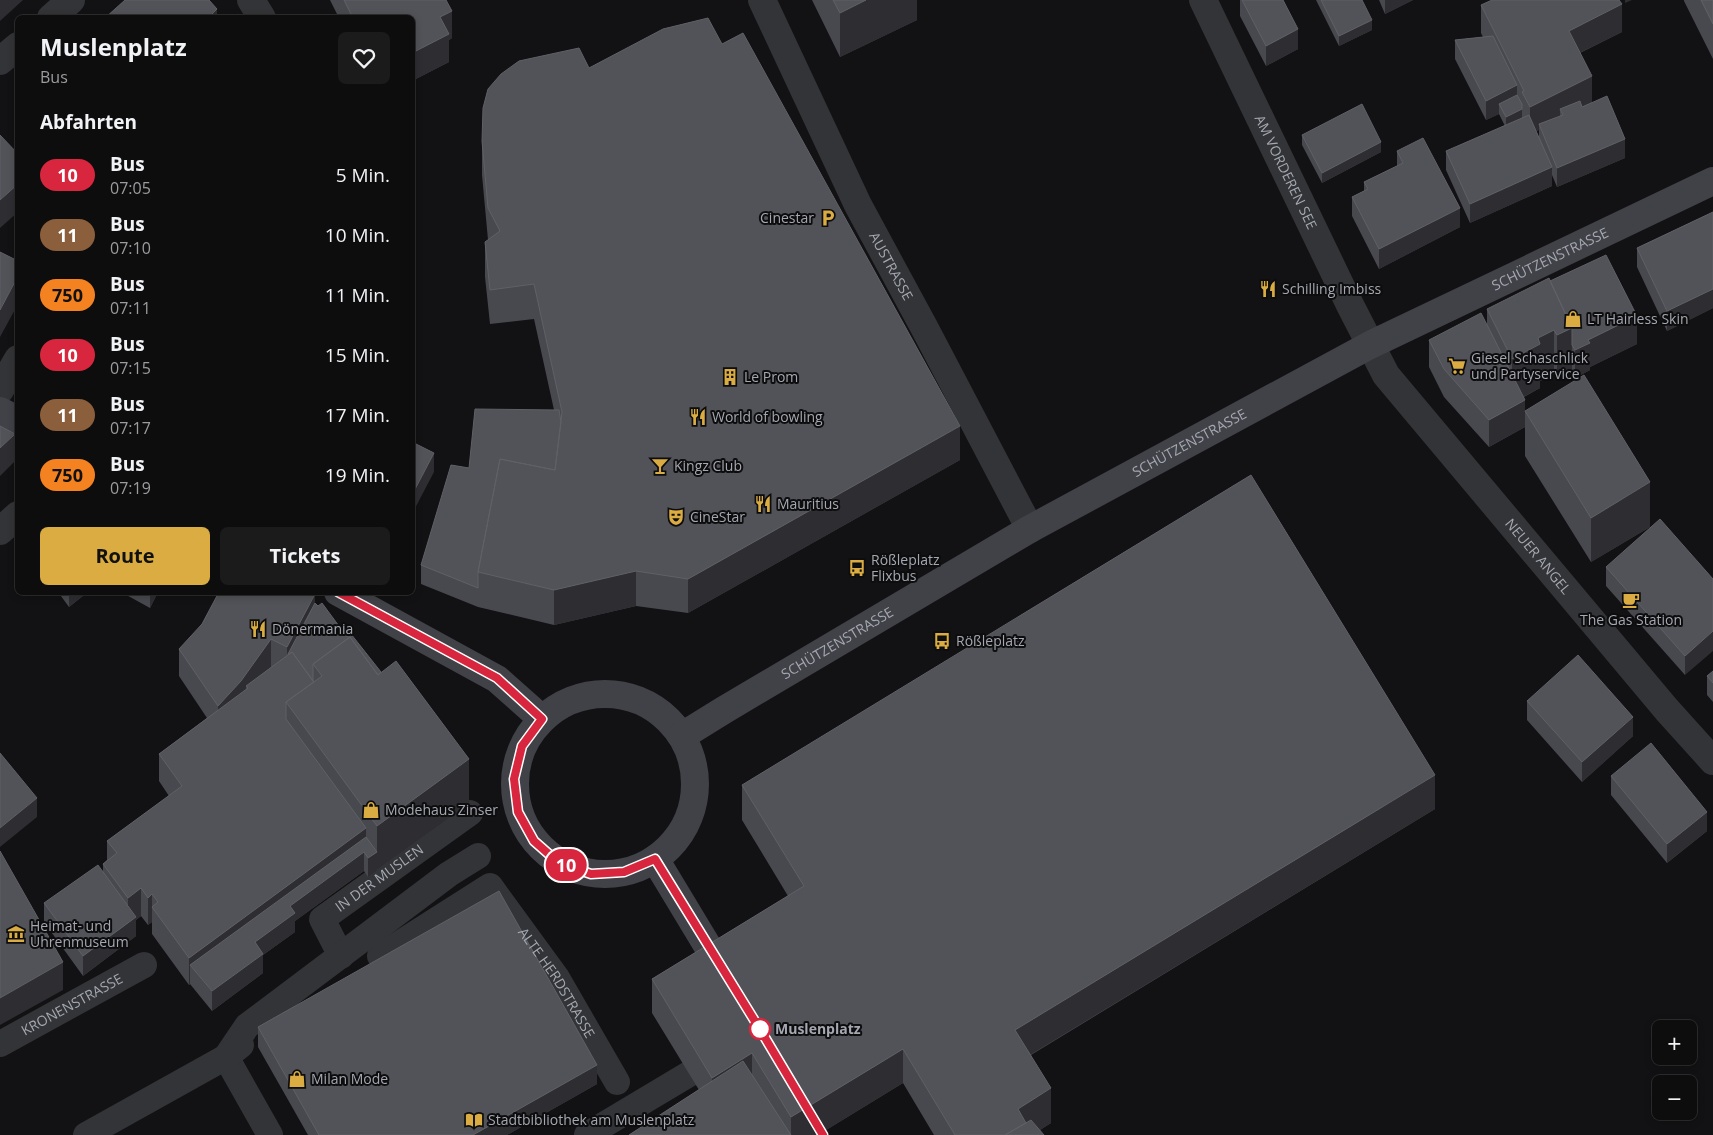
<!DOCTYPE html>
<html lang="de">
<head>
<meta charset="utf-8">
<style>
  :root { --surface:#0e0d0e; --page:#1c1b1c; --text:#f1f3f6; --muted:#9b9c9e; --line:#2e2d2e; --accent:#daac42 }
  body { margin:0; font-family:"Open Sans",sans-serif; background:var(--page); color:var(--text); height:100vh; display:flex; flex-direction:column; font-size:19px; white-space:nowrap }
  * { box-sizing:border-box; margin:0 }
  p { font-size:16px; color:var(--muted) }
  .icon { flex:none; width:28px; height:28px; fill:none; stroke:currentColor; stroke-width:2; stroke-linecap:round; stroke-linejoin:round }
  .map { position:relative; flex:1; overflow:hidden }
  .sheet { position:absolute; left:15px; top:15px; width:400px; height:580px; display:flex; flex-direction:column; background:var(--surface); border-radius:8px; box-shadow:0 2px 8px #0003,0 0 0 1px var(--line) }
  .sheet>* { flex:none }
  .badge { padding:0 10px; border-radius:16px; font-size:18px; line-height:32px }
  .fabs { position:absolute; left:1652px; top:1020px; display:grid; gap:10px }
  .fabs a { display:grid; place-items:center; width:45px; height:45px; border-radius:8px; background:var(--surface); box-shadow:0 2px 8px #0003,0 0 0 1px var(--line); font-size:25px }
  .map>.badge { position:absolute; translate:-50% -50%; box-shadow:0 0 0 2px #fff }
  h2 { padding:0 25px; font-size:19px; line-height:45px }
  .round { display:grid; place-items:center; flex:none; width:52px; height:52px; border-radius:8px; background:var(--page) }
  .summary { display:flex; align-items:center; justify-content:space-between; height:85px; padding:0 25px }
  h1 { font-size:24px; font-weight:700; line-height:38px }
  .button { display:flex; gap:10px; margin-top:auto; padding:10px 25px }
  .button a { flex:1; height:58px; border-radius:8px; background:var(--accent); color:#111; font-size:20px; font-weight:700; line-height:58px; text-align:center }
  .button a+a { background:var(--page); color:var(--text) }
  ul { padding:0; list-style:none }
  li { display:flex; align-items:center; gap:15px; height:60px; padding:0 25px }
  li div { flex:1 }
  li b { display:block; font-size:19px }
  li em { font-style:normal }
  li .badge { min-width:55px; font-weight:700; text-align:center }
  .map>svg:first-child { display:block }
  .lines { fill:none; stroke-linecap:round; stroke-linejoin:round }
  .pedestrian { stroke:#333437; stroke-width:26 }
  .minor { stroke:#333437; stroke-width:28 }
  .secondary { stroke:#414247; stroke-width:28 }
  .wall { fill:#48494e; fill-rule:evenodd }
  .shaded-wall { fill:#2e2e32 }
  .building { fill:#525358; stroke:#5f6166 }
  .line-casing { stroke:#fff; stroke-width:11 }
  .line { stroke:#d7263d; stroke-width:8 }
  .stop-dot { fill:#fff; stroke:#d7263d; stroke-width:2.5 }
  .labels { text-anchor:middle; stroke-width:4; stroke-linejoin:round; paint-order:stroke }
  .street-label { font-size:14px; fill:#a5a8b2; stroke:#0d0d0e }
  .poi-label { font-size:14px; fill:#a5a8b2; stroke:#0d0d0e; text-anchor:start }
  .stop-label { font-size:14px; font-weight:bold; fill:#a5a8b2; stroke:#0d0d0e; text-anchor:start }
</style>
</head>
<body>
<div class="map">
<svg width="1713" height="1135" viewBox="0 0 1713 1135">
  <rect width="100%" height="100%" fill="#121113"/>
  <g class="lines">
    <g class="pedestrian">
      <path id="s1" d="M 341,956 L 322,919 L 470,813"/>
      <path id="s2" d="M 380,956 L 490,886 L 557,978 L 617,1082"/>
      <path id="s3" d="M 0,1044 L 144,965"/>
      <path d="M 226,1057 L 247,1026 L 449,874 L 478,856"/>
      <path d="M 226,1057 L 270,1135"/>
      <path d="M 86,1135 L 226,1057 L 241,1045"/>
      <path d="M 587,1135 L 689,1074"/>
    </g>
    <g class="minor">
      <path d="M 251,0 L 262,18"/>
      <path id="s4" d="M 762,0 L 858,205 L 924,327 L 1030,529"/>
      <path id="s5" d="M 1203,0 L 1349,303 L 1386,375 L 1667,710 L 1713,761"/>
      <path d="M 51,18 L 71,0"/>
      <path d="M 0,61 L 18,46"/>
      <path d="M 0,390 L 18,359"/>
      <path d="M 0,531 L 18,515"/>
    </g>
    <g class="secondary">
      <path d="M 0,411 L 18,420"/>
      <path d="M 338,592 L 497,679 L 542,719"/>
      <circle cx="605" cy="784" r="90"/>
      <path id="s6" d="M 682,736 L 724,710 L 1030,529 L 1370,345 L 1713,181"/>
      <path d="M 655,859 L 722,970"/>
    </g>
  </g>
  <path class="wall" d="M 330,0 L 446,0 L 452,38 L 449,40 L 449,62 L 412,81 L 412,18 L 339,18 Z
    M 812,0 L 917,0 L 917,20 L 840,57 Z
    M 1240,0 L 1283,0 L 1298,49 L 1266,66 L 1240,16 Z
    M 1316,0 L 1362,0 L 1372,30 L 1339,46 Z
    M 1379,0 L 1413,0 L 1385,14 Z
    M 1684,0 L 1713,0 L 1713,59 L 1684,1 Z
    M 1481,5 L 1622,32 L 1580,53 L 1592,102 L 1625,158 L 1557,187 L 1552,175 L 1552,186 L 1470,223 L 1446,170 L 1446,151 L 1505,126 L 1499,114 L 1486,120 L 1455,59 L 1455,40 L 1483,37 L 1481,33 ZM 1539,130 L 1539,138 L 1536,131 Z
    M 722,44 L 960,460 L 688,613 L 636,606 L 554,625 L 478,607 L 421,584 L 421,565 L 469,468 L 554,410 L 534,319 L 490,324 L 485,277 L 485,242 L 488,240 L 482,175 L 482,141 L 589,68 Z
    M 1302,135 L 1381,152 L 1322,183 L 1302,145 Z
    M 1397,151 L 1460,227 L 1379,269 L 1352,216 L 1352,197 L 1364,191 L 1364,182 L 1397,166 Z
    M 1713,212 L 1713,308 L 1667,331 L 1637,267 L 1637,248 Z
    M 1550,281 L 1637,344 L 1590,367 L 1590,370 L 1575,378 L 1572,372 L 1557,380 L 1554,374 L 1540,381 L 1540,388 L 1524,397 L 1525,427 L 1489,447 L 1444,397 L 1429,367 L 1429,340 L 1487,326 L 1487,309 Z
    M 1525,411 L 1650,527 L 1591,562 L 1525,456 Z
    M 1606,567 L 1713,579 L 1685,675 L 1606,586 Z
    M 58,592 L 88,592 L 69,607 Z
    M 121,592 L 158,592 L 150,608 Z
    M 315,604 L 469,804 L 377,870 L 377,871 L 368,877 L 364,871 L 295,921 L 295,932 L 263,955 L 263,973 L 212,1011 L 190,984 L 189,985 L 152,934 L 152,922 L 148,925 L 141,916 L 136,920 L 136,936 L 83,976 L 44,922 L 44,903 L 103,872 L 103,864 L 107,860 L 107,841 L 169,796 L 159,781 L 159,754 L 207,718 L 179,676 L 179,649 Z
    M 1713,671 L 1713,702 L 1707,695 L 1707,676 Z
    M 1527,701 L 1633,736 L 1582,782 L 1527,720 Z
    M 1611,776 L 1707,831 L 1667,863 L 1611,795 Z
    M 742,785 L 1435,809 L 1031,1055 L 1051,1123 L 1040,1130 L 1044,1135 L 934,1135 L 903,1083 L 818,1135 L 629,1135 L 699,1090 L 652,1013 L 652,979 L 788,896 L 742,820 Z
    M 258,1027 L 597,1084 L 507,1135 L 308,1135 L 258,1047 Z"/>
  <path class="shaded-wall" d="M 0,0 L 23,0 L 0,21 Z
    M 866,0 L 917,0 L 917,20 L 840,57 L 840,13 Z
    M 1385,0 L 1413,0 L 1385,14 Z
    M 1625,0 L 1632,0 L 1625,3 Z
    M 1622,4 L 1622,32 L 1569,58 L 1569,31 Z
    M 217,9 L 217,18 L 208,18 Z
    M 452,11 L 452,38 L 449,40 L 449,62 L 412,81 L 412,53 L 440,17 Z
    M 1372,20 L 1372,30 L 1339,46 L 1339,36 Z
    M 1298,29 L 1298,49 L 1266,66 L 1266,46 Z
    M 1592,76 L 1592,104 L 1563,115 L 1560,109 L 1560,119 L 1539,124 L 1539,130 L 1530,134 L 1530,107 Z
    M 1517,85 L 1517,105 L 1499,104 L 1499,114 L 1486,120 L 1486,101 Z
    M 1522,109 L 1522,119 L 1506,127 L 1506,117 Z
    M 1625,139 L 1625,158 L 1557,187 L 1557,168 Z
    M 1381,142 L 1381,152 L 1322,183 L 1322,173 Z
    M 1552,167 L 1552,186 L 1470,223 L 1470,204 Z
    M 18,184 L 18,212 L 0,228 L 0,200 Z
    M 1460,208 L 1460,227 L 1379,269 L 1379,249 Z
    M 18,276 L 18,304 L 0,337 L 0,310 Z
    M 1713,289 L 1713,308 L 1667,331 L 1667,311 Z
    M 1637,316 L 1637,344 L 1590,367 L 1590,370 L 1575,378 L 1575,350 L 1588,340 Z
    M 1572,328 L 1572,372 L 1557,380 L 1557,335 Z
    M 1554,330 L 1554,374 L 1540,381 L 1540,388 L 1512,403 L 1512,359 L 1538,338 Z
    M 1525,400 L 1525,427 L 1489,447 L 1489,420 Z
    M 960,426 L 960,460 L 688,613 L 688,579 Z
    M 15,434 L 15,461 L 0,476 L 0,448 Z
    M 434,453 L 434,472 L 412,514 L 412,495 Z
    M 1650,482 L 1650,527 L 1591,562 L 1591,518 Z
    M 636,571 L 636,606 L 554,625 L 554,590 Z
    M 69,592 L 88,592 L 69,607 Z
    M 94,592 L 100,592 L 94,596 Z
    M 150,592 L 158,592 L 150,608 Z
    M 315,594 L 315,622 L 288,654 L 288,673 L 287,675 L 287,647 Z
    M 1713,631 L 1713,651 L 1685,675 L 1685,656 Z
    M 271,639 L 271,667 L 248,699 L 248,688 L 246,686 L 246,702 L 218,734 L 218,706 Z
    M 1633,717 L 1633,736 L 1582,782 L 1582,762 Z
    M 469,759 L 469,804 L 377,870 L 377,826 Z
    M 1435,775 L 1435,809 L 1015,1064 L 1015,1030 Z
    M 37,798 L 37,817 L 0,847 L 0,828 Z
    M 1707,812 L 1707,831 L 1667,863 L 1667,844 Z
    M 366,828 L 366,855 L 364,852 L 364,871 L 295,921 L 295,932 L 263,955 L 263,973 L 212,1011 L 212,991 L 190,965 L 190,984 L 189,985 L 189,958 Z
    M 377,852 L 377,871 L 368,877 L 368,858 Z
    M 141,888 L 141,916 L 136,920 L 136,936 L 83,976 L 83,956 L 128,923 L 128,898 Z
    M 152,894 L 152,922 L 148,925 L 148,898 Z
    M 63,962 L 63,990 L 0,1025 L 0,998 Z
    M 903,1049 L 903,1083 L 818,1135 L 791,1135 L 791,1117 Z
    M 752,1053 L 752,1088 L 712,1112 L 712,1078 Z
    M 597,1065 L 597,1084 L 507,1135 L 473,1135 Z
    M 1051,1088 L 1051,1123 L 1032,1135 L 1018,1109 Z"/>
  <path class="building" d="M 125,0 L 209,0 L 217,9 L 208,18 L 105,18 Z
    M 344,0 L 446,0 L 452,11 L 440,17 L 449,34 L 412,53 L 412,18 L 353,18 Z
    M 833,0 L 866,0 L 840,13 Z
    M 1242,0 L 1283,0 L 1298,29 L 1266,46 Z
    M 1321,0 L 1362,0 L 1372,20 L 1339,36 Z
    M 1492,0 L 1619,0 L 1622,4 L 1569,31 L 1592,76 L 1530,107 L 1522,92 L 1524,91 L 1481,5 Z
    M 1701,0 L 1713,0 L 1713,24 Z
    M 708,18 L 722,44 L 743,33 L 960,426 L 688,579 L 636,571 L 554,590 L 478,572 L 500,459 L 555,470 L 562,412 L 534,284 L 490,290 L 485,242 L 500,231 L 488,208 L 482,141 L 483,108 L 488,89 L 501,74 L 519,61 L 579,48 L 589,68 L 663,29 Z
    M 1493,36 L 1517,85 L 1486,101 L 1455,40 Z
    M 1517,95 L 1522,104 L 1522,109 L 1506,117 L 1499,104 Z
    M 1607,96 L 1625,139 L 1557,168 L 1539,124 L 1563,115 L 1560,109 L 1580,101 L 1582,107 Z
    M 1362,104 L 1381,142 L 1322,173 L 1302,135 Z
    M 1529,115 L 1552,167 L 1470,204 L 1446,151 Z
    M 0,135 L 18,154 L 18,184 L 0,200 Z
    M 1423,138 L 1460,208 L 1379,249 L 1352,197 L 1368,189 L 1364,182 L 1403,163 L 1397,151 Z
    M 1713,212 L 1713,289 L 1667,311 L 1637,248 Z
    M 0,252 L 18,261 L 18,276 L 0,310 Z
    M 1606,255 L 1637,316 L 1588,340 L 1590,343 L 1575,350 L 1572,345 L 1572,328 L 1550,281 Z
    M 1549,278 L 1572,328 L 1557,335 L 1554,330 L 1538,338 L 1540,344 L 1512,359 L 1487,309 Z
    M 1481,313 L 1525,400 L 1489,420 L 1444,369 L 1429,340 Z
    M 1584,375 L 1650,482 L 1591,518 L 1525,411 Z
    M 475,409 L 559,410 L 561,422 L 555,470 L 500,459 L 478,572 L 478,588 L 421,565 L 451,465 L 469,468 Z
    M 0,426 L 15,434 L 0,448 Z
    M 412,442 L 434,453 L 412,495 Z
    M 1251,475 L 1435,775 L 1015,1030 L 1051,1088 L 1018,1109 L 1026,1123 L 1005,1135 L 955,1135 L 903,1049 L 791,1117 L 752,1053 L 712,1078 L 652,979 L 804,886 L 742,785 Z
    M 1660,519 L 1713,579 L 1713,631 L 1685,656 L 1606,567 Z
    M 219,592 L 312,592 L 315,594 L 287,647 L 271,639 L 241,681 L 218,706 L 179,649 L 202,624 Z
    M 315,603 L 318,606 L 322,603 L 347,637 L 351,634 L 381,672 L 378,675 L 350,637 L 313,664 L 313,681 L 292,652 L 288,655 L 288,654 Z
    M 350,637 L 378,675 L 396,661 L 469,759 L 377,826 L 286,702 L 322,676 L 313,664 Z
    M 292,652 L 314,682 L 286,702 L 286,719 L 366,828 L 189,958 L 152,907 L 158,902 L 152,894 L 148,898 L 141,888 L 128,898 L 103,864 L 117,853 L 107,841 L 182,786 L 159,754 L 248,688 L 246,686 Z
    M 1578,655 L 1633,717 L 1582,762 L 1527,701 Z
    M 1713,671 L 1713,683 L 1707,676 Z
    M 1651,743 L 1707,812 L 1667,844 L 1611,776 Z
    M 0,753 L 37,798 L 0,828 Z
    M 366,837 L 377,852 L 368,858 L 364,852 L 290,906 L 295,913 L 255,942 L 263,954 L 212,991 L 190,965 Z
    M 0,851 L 63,962 L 0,998 Z
    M 98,865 L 136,917 L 83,956 L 44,903 Z
    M 499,891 L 597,1065 L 473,1135 L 319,1135 L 258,1027 Z
    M 743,1061 L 791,1135 L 629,1135 Z
    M 1031,1120 L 1044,1135 L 1005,1135 Z"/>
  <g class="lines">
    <g class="line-casing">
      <path id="line" d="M 338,592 L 497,678 L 542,719 L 522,746 L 514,779 L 518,812 L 534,841 L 559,863 L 591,874 L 624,872 L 655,859 L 761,1031 L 823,1135"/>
    </g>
    <use href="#line" class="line"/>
  </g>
  <defs>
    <g id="parking-bare" transform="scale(1.35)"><path d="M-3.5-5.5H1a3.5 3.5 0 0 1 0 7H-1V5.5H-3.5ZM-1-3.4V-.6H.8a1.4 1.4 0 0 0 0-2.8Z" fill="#daac42" stroke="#0d0d0e" stroke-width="2.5" paint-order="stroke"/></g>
    <g id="restaurant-bare" transform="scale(1.35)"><path d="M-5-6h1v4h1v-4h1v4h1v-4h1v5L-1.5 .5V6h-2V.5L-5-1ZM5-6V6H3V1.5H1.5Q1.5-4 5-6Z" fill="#daac42" stroke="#0d0d0e" stroke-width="2.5" paint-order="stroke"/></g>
    <g id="shop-bare" transform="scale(1.35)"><path d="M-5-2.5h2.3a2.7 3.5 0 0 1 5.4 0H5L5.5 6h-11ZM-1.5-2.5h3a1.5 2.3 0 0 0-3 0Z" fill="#daac42" stroke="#0d0d0e" stroke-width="2.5" paint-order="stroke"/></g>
    <g id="supermarket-bare" transform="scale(1.35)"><path d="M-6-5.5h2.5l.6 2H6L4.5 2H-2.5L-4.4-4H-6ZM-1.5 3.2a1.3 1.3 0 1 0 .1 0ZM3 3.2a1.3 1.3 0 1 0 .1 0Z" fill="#daac42" stroke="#0d0d0e" stroke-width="2.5" paint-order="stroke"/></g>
    <g id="building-bare" transform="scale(1.35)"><path d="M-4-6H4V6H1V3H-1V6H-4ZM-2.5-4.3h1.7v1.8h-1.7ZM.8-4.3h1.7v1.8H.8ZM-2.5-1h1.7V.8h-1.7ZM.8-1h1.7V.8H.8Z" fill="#daac42" stroke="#0d0d0e" stroke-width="2.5" paint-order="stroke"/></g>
    <g id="bar-bare" transform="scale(1.35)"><path d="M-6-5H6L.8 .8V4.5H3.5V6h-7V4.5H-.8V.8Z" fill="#daac42" stroke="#0d0d0e" stroke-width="2.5" paint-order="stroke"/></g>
    <g id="theatre-bare" transform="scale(1.35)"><path d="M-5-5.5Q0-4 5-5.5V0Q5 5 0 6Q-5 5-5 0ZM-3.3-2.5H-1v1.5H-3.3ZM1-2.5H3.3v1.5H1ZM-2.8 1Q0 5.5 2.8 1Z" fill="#daac42" stroke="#0d0d0e" stroke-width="2.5" paint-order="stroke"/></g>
    <g id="bus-bare" transform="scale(1.35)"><path d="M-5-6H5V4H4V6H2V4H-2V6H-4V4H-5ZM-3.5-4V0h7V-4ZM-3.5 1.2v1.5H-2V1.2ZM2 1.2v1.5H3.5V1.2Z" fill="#daac42" stroke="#0d0d0e" stroke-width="2.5" paint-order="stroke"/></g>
    <g id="cafe-bare" transform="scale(1.35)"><path d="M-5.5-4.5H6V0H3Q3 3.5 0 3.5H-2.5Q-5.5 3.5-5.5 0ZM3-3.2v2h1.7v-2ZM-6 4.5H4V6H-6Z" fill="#daac42" stroke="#0d0d0e" stroke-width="2.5" paint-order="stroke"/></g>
    <g id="museum-bare" transform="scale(1.35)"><path d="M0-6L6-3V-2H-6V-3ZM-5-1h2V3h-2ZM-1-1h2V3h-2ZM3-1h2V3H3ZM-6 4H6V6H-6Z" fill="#daac42" stroke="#0d0d0e" stroke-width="2.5" paint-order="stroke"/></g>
    <g id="library-bare" transform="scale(1.35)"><path d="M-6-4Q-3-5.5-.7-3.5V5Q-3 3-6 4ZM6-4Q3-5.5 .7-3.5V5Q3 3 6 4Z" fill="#daac42" stroke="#0d0d0e" stroke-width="2.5" paint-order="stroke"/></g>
  </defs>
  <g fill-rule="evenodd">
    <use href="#parking-bare" x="828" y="218"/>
    <use href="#restaurant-bare" x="1268" y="289"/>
    <use href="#shop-bare" x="1573" y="319"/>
    <use href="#supermarket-bare" x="1457" y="366"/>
    <use href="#building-bare" x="730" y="377"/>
    <use href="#restaurant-bare" x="698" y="417"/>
    <use href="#bar-bare" x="660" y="466"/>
    <use href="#restaurant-bare" x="763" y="504"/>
    <use href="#theatre-bare" x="676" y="517"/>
    <use href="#bus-bare" x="857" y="568"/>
    <use href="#cafe-bare" x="1631" y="600"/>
    <use href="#restaurant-bare" x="258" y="629"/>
    <use href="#bus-bare" x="942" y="641"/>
    <use href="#shop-bare" x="371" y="810"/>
    <use href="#museum-bare" x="16" y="934"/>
    <use href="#shop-bare" x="297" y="1079"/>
    <use href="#library-bare" x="474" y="1120"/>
  </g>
  <circle class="stop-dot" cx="760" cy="1029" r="10"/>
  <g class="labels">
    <g class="street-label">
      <text dy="5" stroke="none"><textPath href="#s5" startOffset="191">AM VORDEREN SEE</textPath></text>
      <text dy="5" stroke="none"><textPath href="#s6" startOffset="991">SCHÜTZENSTRASSE</textPath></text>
      <text dy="5" stroke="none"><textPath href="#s4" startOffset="296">AUSTRASSE</textPath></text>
      <text dy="5" stroke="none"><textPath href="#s6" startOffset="586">SCHÜTZENSTRASSE</textPath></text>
      <text dy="5" stroke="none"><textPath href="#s5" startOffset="654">NEUER ANGEL</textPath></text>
      <text dy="5" stroke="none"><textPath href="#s6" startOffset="181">SCHÜTZENSTRASSE</textPath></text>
      <text dy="5" stroke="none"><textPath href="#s1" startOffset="112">IN DER MUSLEN</textPath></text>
      <text dy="5" stroke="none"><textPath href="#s2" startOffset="248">ALTE HERDSTRASSE</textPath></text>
      <text dy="5" stroke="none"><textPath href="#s3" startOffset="82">KRONENSTRASSE</textPath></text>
    </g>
    <g class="poi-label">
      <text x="814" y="223" text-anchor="end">Cinestar</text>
      <text x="1282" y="294">Schilling Imbiss</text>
      <text x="1587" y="324">LT Hairless Skin</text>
      <text x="1471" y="363">Giesel Schaschlick<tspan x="1471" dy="16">und Partyservice</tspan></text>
      <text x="744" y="382">Le Prom</text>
      <text x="712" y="422">World of bowling</text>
      <text x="674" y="471">Kingz Club</text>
      <text x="777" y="509">Mauritius</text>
      <text x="690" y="522">CineStar</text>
      <text x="871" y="565">Rößleplatz<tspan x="871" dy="16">Flixbus</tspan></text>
      <text x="1631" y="625" text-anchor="middle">The Gas Station</text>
      <text x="272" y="634">Dönermania</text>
      <text x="956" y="646">Rößleplatz</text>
      <text x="385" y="815">Modehaus Zinser</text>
      <text x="30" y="931">Heimat- und<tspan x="30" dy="16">Uhrenmuseum</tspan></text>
      <text x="311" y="1084">Milan Mode</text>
      <text x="488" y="1125">Stadtbibliothek am Muslenplatz</text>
    </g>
    <g class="stop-label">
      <text x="775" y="1034">Muslenplatz</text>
    </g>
  </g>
</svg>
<div class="fabs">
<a>+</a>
<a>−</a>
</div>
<b class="badge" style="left:566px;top:865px;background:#d7263d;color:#fff">10</b>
<section class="sheet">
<div class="summary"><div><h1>Muslenplatz</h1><p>Bus</p></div><a class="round"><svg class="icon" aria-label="heart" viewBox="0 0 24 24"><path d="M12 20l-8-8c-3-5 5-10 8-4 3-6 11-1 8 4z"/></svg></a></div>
<h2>Abfahrten</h2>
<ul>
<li><span class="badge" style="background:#d7263d;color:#fff">10</span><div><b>Bus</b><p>07:05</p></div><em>5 Min.</em></li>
<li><span class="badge" style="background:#8b5e3c;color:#fff">11</span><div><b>Bus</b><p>07:10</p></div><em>10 Min.</em></li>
<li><span class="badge" style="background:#f58220;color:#111">750</span><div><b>Bus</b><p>07:11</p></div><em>11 Min.</em></li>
<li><span class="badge" style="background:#d7263d;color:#fff">10</span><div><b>Bus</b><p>07:15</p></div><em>15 Min.</em></li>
<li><span class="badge" style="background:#8b5e3c;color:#fff">11</span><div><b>Bus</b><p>07:17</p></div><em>17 Min.</em></li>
<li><span class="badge" style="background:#f58220;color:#111">750</span><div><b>Bus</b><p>07:19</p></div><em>19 Min.</em></li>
</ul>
<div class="button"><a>Route</a><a>Tickets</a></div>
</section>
</div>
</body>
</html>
